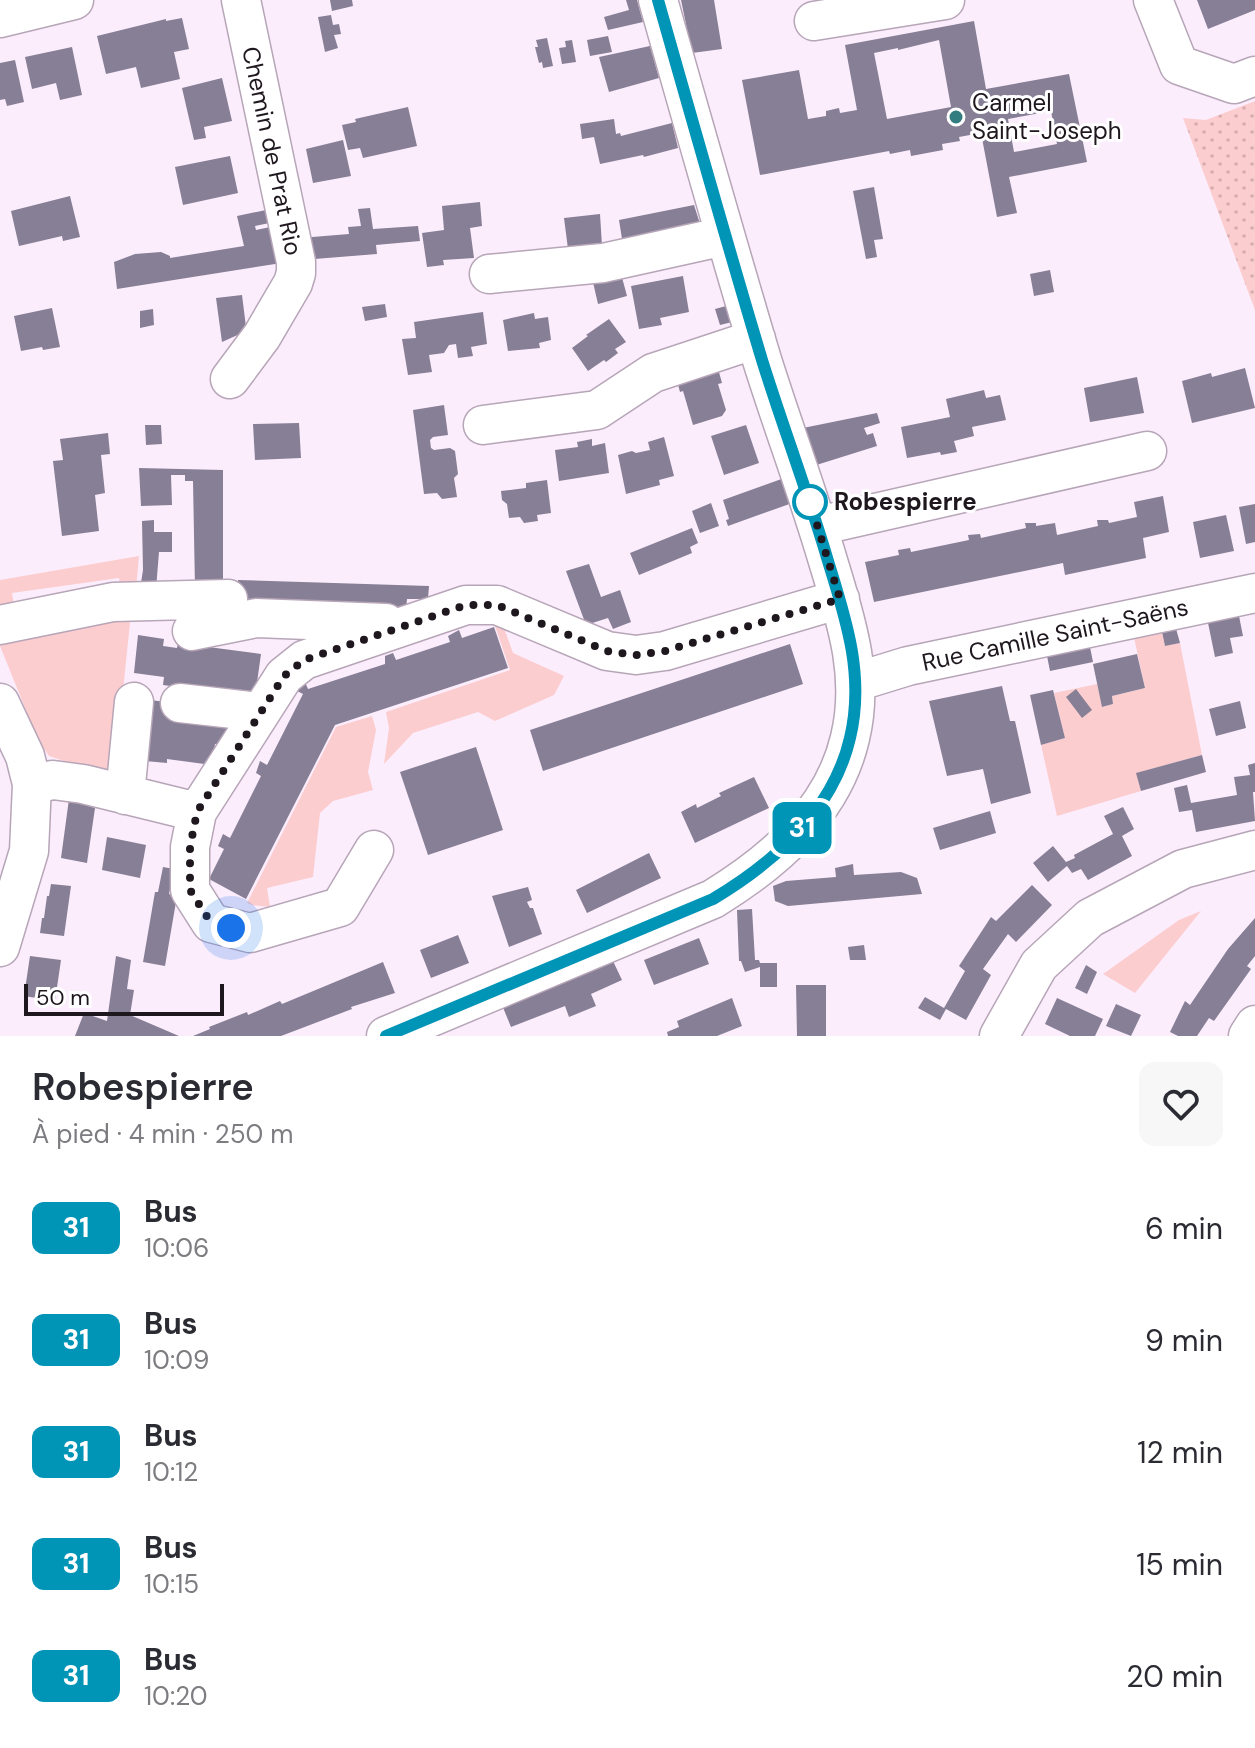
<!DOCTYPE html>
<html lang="fr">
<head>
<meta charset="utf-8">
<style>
  :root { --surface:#fff; --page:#f7f7f7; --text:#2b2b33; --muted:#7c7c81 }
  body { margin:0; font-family:"DM Sans",sans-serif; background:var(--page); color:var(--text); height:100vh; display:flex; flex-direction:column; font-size:30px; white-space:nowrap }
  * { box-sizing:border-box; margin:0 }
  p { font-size:26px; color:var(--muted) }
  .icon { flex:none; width:44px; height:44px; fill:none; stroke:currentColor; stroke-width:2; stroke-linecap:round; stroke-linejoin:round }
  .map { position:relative; height:1036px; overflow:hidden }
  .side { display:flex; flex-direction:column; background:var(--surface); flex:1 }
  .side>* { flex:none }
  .badge { padding:0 16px; border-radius:12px; font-size:28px; line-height:52px }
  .scale { position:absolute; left:24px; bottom:20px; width:200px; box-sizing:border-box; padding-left:8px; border:4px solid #1e171e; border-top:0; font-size:22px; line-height:28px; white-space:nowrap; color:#1e171e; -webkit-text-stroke:6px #fff; paint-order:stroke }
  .you { position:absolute; width:40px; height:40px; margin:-20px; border:6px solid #fff; border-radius:50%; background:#1a73e8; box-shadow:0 0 0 12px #1a73e833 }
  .map>.badge { position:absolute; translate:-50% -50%; box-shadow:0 0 0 4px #fff }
  .round { display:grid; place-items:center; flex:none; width:84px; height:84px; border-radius:16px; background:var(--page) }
  .overview { display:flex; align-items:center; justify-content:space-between; height:136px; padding:0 32px }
  h1 { font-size:38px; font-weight:600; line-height:60px }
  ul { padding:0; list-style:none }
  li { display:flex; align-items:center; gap:24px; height:112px; padding:0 32px }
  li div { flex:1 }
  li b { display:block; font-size:30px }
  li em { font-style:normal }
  li .badge { min-width:88px; font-weight:700; text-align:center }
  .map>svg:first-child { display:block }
  .green { fill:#fccdcf }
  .park { fill:url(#park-dots) }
  .building { fill:#867f95; fill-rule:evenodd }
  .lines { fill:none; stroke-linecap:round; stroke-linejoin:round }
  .minor-casing { stroke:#b7a5b8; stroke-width:41 }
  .minor { stroke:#fff; stroke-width:38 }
  .line-casing { stroke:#fff; stroke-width:18 }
  .line { stroke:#0094b7; stroke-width:12 }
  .walk { stroke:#1e171e; stroke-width:8; stroke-dasharray:0 14.4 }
  .poi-dot { fill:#337c7f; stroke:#fff; stroke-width:3 }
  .stop-dot { fill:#fff; stroke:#0094b7; stroke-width:4 }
  .labels { text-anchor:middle; stroke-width:6; stroke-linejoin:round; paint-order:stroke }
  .poi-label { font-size:24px; fill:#1e171e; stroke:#fff; text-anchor:start }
  .street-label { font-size:24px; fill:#1e171e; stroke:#fff }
  .stop-label { font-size:24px; font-weight:bold; fill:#1e171e; stroke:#fff; text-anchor:start }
</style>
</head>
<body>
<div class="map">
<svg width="1255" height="1036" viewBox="0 0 1255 1036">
  <defs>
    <pattern id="park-dots" width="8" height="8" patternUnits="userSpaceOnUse" patternTransform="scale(2)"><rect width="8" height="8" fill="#fccdcf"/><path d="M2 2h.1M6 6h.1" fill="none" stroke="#d8afb1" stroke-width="1.8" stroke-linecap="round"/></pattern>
  </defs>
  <rect width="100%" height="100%" fill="#fcedfd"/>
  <path class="green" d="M 139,556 L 136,589 L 121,591 L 119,578 L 12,593 L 15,611 L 0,619 L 0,580 Z
    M 131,613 L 114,778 L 49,756 L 38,740 L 0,646 L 4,638 Z
    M 499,614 L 513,653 L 564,676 L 554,695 L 495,721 L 478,712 L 413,733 L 384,764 L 389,728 L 386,712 L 510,670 L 492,617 Z
    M 1161,627 L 1165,646 L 1180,643 L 1202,755 L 1137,773 L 1141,791 L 1057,816 L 1041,745 L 1065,738 L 1054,693 L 1097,684 L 1103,707 L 1113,704 L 1112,696 L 1145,688 L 1133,633 Z
    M 372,716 L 376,730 L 368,772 L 373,790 L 333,801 L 320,813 L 313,877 L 267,888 L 270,907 L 252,905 L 247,903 L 336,727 Z
    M 1201,911 L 1135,993 L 1103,974 L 1179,920 Z"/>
  <path class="park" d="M 1255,101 L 1255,310 L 1183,118 L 1206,120 Z"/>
  <path class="building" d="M 330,0 L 352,0 L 353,6 L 332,11 Z
    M 626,0 L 637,0 L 643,22 L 608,30 L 604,17 L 629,10 Z
    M 681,0 L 714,0 L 722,49 L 692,53 Z
    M 1197,0 L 1255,0 L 1255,10 L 1208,29 Z
    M 331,15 L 333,25 L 339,24 L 341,34 L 334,35 L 338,48 L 325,52 L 318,17 Z
    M 182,18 L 189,49 L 174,52 L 180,79 L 141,88 L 136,67 L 106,74 L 97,36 L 166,19 L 166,21 Z
    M 974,21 L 986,89 L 1069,74 L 1087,162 L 1009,177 L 1017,213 L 997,217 L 981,133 L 959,137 L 960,141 L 942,144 L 943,150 L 911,156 L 910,150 L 890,154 L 889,151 L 760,175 L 742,80 L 799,70 L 808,119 L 826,116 L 826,111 L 839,108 L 840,113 L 857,110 L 845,45 ZM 939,40 L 951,107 L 887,119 L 874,53 L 898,48 L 898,50 ZM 1051,111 L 1057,144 L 1014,152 L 1008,119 Z
    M 608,36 L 612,52 L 590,56 L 587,40 Z
    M 547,38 L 553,66 L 543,68 L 542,62 L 539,63 L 535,47 L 538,47 L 536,40 Z
    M 572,40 L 576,62 L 562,64 L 559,48 L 566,47 L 565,41 Z
    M 650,46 L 659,78 L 609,92 L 599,57 Z
    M 72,47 L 82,95 L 60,100 L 56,83 L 32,89 L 25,57 Z
    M 15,60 L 24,102 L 7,106 L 5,99 L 0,100 L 0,63 Z
    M 222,78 L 232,121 L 204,127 L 206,138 L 194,140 L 182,88 Z
    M 408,107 L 417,146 L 363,158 L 360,148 L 348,150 L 342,125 L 356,122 L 355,119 Z
    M 614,119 L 616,134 L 620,133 L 621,136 L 672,123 L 678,148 L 644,157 L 643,155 L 600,164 L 594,137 L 582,139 L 580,124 Z
    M 343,140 L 351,176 L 313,183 L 306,149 Z
    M 230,156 L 238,193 L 183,205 L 175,167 Z
    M 874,187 L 883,239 L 874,240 L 877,257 L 866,259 L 853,191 Z
    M 70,196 L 80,237 L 63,241 L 62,236 L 19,246 L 11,211 Z
    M 480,202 L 482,226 L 470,228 L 474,258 L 443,260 L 444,265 L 427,267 L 422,233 L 444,230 L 442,206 Z
    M 694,205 L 702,230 L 623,245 L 619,220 Z
    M 276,208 L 279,221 L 255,226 L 256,230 L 280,225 L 288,262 L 117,289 L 114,262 L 135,254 L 161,252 L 170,256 L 170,258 L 244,246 L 237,216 Z
    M 370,208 L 373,229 L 418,226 L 420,241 L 376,245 L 377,254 L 302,260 L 300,238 L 349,234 L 348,227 L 361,226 L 358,209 Z
    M 600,214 L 602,246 L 568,249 L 564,218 Z
    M 620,270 L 627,296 L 598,304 L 592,278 Z
    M 1050,270 L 1054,292 L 1034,296 L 1030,274 Z
    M 683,276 L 689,312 L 660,318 L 662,325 L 639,329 L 631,286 Z
    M 242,295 L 246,327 L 242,333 L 222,342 L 216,298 Z
    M 385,304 L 387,317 L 365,321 L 362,307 Z
    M 726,306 L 732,322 L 720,325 L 715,309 Z
    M 52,308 L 60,347 L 43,350 L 42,347 L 21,351 L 14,316 Z
    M 153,309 L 154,325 L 140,328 L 140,311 Z
    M 483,312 L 487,344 L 471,347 L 473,356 L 458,358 L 456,344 L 449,345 L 444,353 L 429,355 L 432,372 L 408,375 L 402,339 L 416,338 L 414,322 Z
    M 534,313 L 535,319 L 548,317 L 551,340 L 539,343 L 540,348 L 508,351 L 503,320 Z
    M 609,319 L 626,342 L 615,349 L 618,353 L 606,362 L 604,360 L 588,371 L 572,348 L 588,336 L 586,335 Z
    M 717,365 L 722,383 L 718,384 L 726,410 L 722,416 L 693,425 L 683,391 L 680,392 L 676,377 Z
    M 1245,368 L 1255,408 L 1192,423 L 1182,381 L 1211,373 L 1212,377 Z
    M 1137,377 L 1144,413 L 1090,422 L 1084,388 Z
    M 984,390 L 986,398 L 1000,395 L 1006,420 L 972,427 L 974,436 L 954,441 L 957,452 L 941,455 L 940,452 L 907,458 L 901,427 L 950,417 L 946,399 Z
    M 444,405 L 448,435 L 433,437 L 430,440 L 431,448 L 434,450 L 450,448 L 455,451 L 458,474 L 454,478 L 457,497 L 442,499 L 437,493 L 424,494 L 413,410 Z
    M 877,413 L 880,423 L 864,428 L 867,435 L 873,433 L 877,446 L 810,467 L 798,429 Z
    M 299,423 L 301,458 L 255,460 L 253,424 Z
    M 145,425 L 161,425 L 162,444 L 146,445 Z
    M 746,425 L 759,463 L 724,475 L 711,436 Z
    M 108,433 L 110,454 L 101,455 L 105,493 L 95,495 L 99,531 L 62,536 L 53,461 L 63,460 L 60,439 Z
    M 664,437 L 674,476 L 659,480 L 660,485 L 626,494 L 618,455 L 632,451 L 636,453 L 650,450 L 648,442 Z
    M 592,439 L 592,446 L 605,443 L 609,473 L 559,481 L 555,450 L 578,447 L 577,442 Z
    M 139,468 L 223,470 L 223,588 L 195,588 L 193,481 L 185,481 L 185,475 L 171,475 L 172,505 L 141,506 Z
    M 787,477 L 795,502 L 728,526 L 726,520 L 729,519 L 723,500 Z
    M 547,480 L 551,513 L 537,515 L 538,521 L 524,523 L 520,517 L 509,518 L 507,504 L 502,500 L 501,491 L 526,488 L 526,483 Z
    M 1163,496 L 1169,532 L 1143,538 L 1146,558 L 1065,575 L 1063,563 L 874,602 L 865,562 L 899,555 L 898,550 L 910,548 L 911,552 L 969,540 L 968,535 L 980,534 L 981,538 L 1026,528 L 1025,523 L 1036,523 L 1036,526 L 1055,523 L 1057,535 L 1098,526 L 1097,520 L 1108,520 L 1109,523 L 1137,517 L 1134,502 Z
    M 711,503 L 719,526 L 700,533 L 692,511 Z
    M 1255,504 L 1255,542 L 1246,544 L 1239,507 Z
    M 1226,515 L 1234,551 L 1200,558 L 1193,522 Z
    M 154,520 L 154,532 L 172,532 L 172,552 L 159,552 L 156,589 L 140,589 L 143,570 L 142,521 Z
    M 692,528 L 698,543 L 690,547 L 692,553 L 639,575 L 630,553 Z
    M 589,564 L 601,597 L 620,590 L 631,622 L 613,629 L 608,618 L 586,625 L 566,571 Z
    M 238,580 L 429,586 L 428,599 L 407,599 L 406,610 L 237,603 Z
    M 1238,611 L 1243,636 L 1230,638 L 1233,653 L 1215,657 L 1207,618 Z
    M 1175,625 L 1180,643 L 1165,646 L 1161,627 Z
    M 494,627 L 508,668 L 335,725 L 246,899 L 209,879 L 224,849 L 218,846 L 223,834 L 230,838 L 261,776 L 256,773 L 260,761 L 267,765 L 303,694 L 297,691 L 305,682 L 308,689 L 385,664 L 385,656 L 393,653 L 396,660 L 450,642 L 448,636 L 459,630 L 462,638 Z
    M 138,635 L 164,639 L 163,646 L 177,648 L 178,643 L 261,654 L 255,697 L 163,685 L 164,677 L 134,673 Z
    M 1089,642 L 1093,662 L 1050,671 L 1046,651 Z
    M 790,644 L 803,684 L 543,771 L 530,730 Z
    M 1137,654 L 1145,688 L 1112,696 L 1113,704 L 1102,707 L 1093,664 Z
    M 1002,686 L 1010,721 L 1015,721 L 1031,793 L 991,804 L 983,769 L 947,776 L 929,701 Z
    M 1076,689 L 1092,710 L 1082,718 L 1066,697 Z
    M 1053,690 L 1065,738 L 1041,745 L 1030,695 Z
    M 151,700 L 172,703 L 229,725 L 226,745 L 215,744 L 212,765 L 167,759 L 167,763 L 145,761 Z
    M 1240,701 L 1246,728 L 1216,736 L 1209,709 Z
    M 476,747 L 503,830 L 428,855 L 400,772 Z
    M 1202,755 L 1206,772 L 1141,791 L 1136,773 Z
    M 1255,763 L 1255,792 L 1253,792 L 1255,821 L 1196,832 L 1192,810 L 1179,812 L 1174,788 L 1187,785 L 1191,803 L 1237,795 L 1234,777 L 1250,775 L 1248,765 Z
    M 754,777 L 769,808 L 695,843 L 681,812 L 696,804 L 697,808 L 721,796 L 719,793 Z
    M 69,799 L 95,808 L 87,863 L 61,858 Z
    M 1123,807 L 1134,829 L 1122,836 L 1132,856 L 1088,880 L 1081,869 L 1072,873 L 1067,866 L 1048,882 L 1033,863 L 1053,846 L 1066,862 L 1075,858 L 1074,855 L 1113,834 L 1104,816 Z
    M 990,811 L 996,833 L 940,850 L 933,828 Z
    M 107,837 L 146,845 L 140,878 L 102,870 Z
    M 649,853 L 661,878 L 587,913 L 576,890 Z
    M 853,864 L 854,875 L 901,872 L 917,878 L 922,894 L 788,906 L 775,901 L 773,886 L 786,881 L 836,877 L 835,868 Z
    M 163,867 L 174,869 L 169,894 L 177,896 L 165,966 L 143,962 L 155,892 L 158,892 Z
    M 51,884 L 71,886 L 64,936 L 40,933 L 42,918 L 44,918 L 47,896 L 49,896 Z
    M 1032,885 L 1052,905 L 1016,942 L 1008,934 L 983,969 L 991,975 L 966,1020 L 946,1009 L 940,1020 L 918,1008 L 925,997 L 944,1008 L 965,971 L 959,966 L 991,917 L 996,921 Z
    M 528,887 L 532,900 L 527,902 L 530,908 L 533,908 L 542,934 L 509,947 L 492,896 Z
    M 752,909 L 755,960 L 759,960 L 760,963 L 777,963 L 777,987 L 760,987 L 760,967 L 745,972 L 741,961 L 739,961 L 737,910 Z
    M 1255,918 L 1255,956 L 1247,966 L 1251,969 L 1214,1021 L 1209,1018 L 1197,1036 L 1178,1036 L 1170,1032 L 1185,1001 L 1190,1005 L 1228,949 Z
    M 458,935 L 469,963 L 431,978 L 420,950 Z
    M 699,938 L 709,964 L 654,985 L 644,960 Z
    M 864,945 L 866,960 L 850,960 L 848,947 Z
    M 30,956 L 61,960 L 55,1001 L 24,996 Z
    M 116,956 L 131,960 L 127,989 L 134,990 L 130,1015 L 179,1036 L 75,1036 L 84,1013 L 107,1021 Z
    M 612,959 L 622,980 L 591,994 L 596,1006 L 569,1017 L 565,1006 L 511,1027 L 502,1005 Z
    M 383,962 L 395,993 L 351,1007 L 352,1009 L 281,1036 L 193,1036 L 210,1029 L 209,1027 L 247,1012 L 248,1015 L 280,1001 L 282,1004 Z
    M 1086,965 L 1097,972 L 1087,994 L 1075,988 Z
    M 796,985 L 826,985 L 826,1036 L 797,1036 Z
    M 732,998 L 742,1026 L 717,1036 L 668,1036 L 667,1032 L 679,1027 L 677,1021 Z
    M 1057,998 L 1103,1019 L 1095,1036 L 1070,1036 L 1045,1024 Z
    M 1116,1004 L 1141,1015 L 1131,1036 L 1106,1026 Z"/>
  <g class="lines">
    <g class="minor-casing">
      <path id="minor" d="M 1153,0 L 1179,65 L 1234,84 L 1255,76
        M 0,18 L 74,0
        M 814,21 L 945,0
        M 489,274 L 603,263 L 725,236
        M 230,379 L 262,336 L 293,283 L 296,273 L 296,262 L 241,0
        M 483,425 L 597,410 L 653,373 L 756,339
        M 818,526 L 1147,451
        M 0,625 L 113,602 L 228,599
        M 192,631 L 256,618 L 386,623
        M 856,682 L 908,666 L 1255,593
        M 0,703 L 25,756 L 32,784 L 29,851 L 0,947
        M 180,703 L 260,712
        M 32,784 L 53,780 L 83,784 L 197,812 L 284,676 L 304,660 L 466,605 L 497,605 L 607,651 L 636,655 L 665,651 L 840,599
        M 125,795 L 134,702
        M 197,812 L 190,847 L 190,890 L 211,923 L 250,933 L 340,907 L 374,850
        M 386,1036 L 713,899 C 775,861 833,811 850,738 C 865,676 846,620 828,561 C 808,493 783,427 762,360 C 726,240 692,120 658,0
        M 999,1036 L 1039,965 L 1090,918 L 1183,869 L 1255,850
        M 1248,1036 L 1255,1025"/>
    </g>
    <use href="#minor" class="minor"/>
  </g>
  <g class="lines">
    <g class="line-casing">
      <path id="line" d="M 386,1036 L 713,899 C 775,862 833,811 850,738 C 865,676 846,619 828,561 C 808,493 783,427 762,360 C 726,240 692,120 658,0"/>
    </g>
    <use href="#line" class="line"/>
    <path class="walk" d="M 231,928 L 211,923 L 190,890 L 190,847 L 197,812 L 284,676 L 304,660 L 466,605 L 497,605 L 607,651 L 636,655 L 665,651 L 840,599 L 809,499 L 810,502"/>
  </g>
  <circle class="poi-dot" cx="956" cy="117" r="8"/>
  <circle class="stop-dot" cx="810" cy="502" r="16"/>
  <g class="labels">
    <g class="poi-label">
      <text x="972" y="111">Carmel<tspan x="972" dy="28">Saint-Joseph</tspan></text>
    </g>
    <g class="street-label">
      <text transform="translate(272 151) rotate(78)" y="8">Chemin de Prat Rio</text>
      <text transform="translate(1055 635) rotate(-12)" y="8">Rue Camille Saint-Saëns</text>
    </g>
    <g class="stop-label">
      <text x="834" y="510">Robespierre</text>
    </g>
  </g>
</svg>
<div class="scale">50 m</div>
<div class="you" style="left:231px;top:928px"></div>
<b class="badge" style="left:802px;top:828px;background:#0094b7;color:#fff">31</b>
</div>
<section class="side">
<div class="overview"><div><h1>Robespierre</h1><p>À pied · 4 min · 250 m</p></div><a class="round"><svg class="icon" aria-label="heart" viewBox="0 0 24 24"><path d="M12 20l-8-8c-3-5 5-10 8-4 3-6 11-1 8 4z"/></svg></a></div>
<ul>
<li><span class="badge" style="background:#0094b7;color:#fff">31</span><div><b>Bus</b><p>10:06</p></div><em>6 min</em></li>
<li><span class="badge" style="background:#0094b7;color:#fff">31</span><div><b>Bus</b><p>10:09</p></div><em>9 min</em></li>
<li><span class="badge" style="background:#0094b7;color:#fff">31</span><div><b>Bus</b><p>10:12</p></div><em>12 min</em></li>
<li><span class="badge" style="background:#0094b7;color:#fff">31</span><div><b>Bus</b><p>10:15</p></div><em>15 min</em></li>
<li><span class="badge" style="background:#0094b7;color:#fff">31</span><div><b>Bus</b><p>10:20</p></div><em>20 min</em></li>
</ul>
</section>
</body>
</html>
